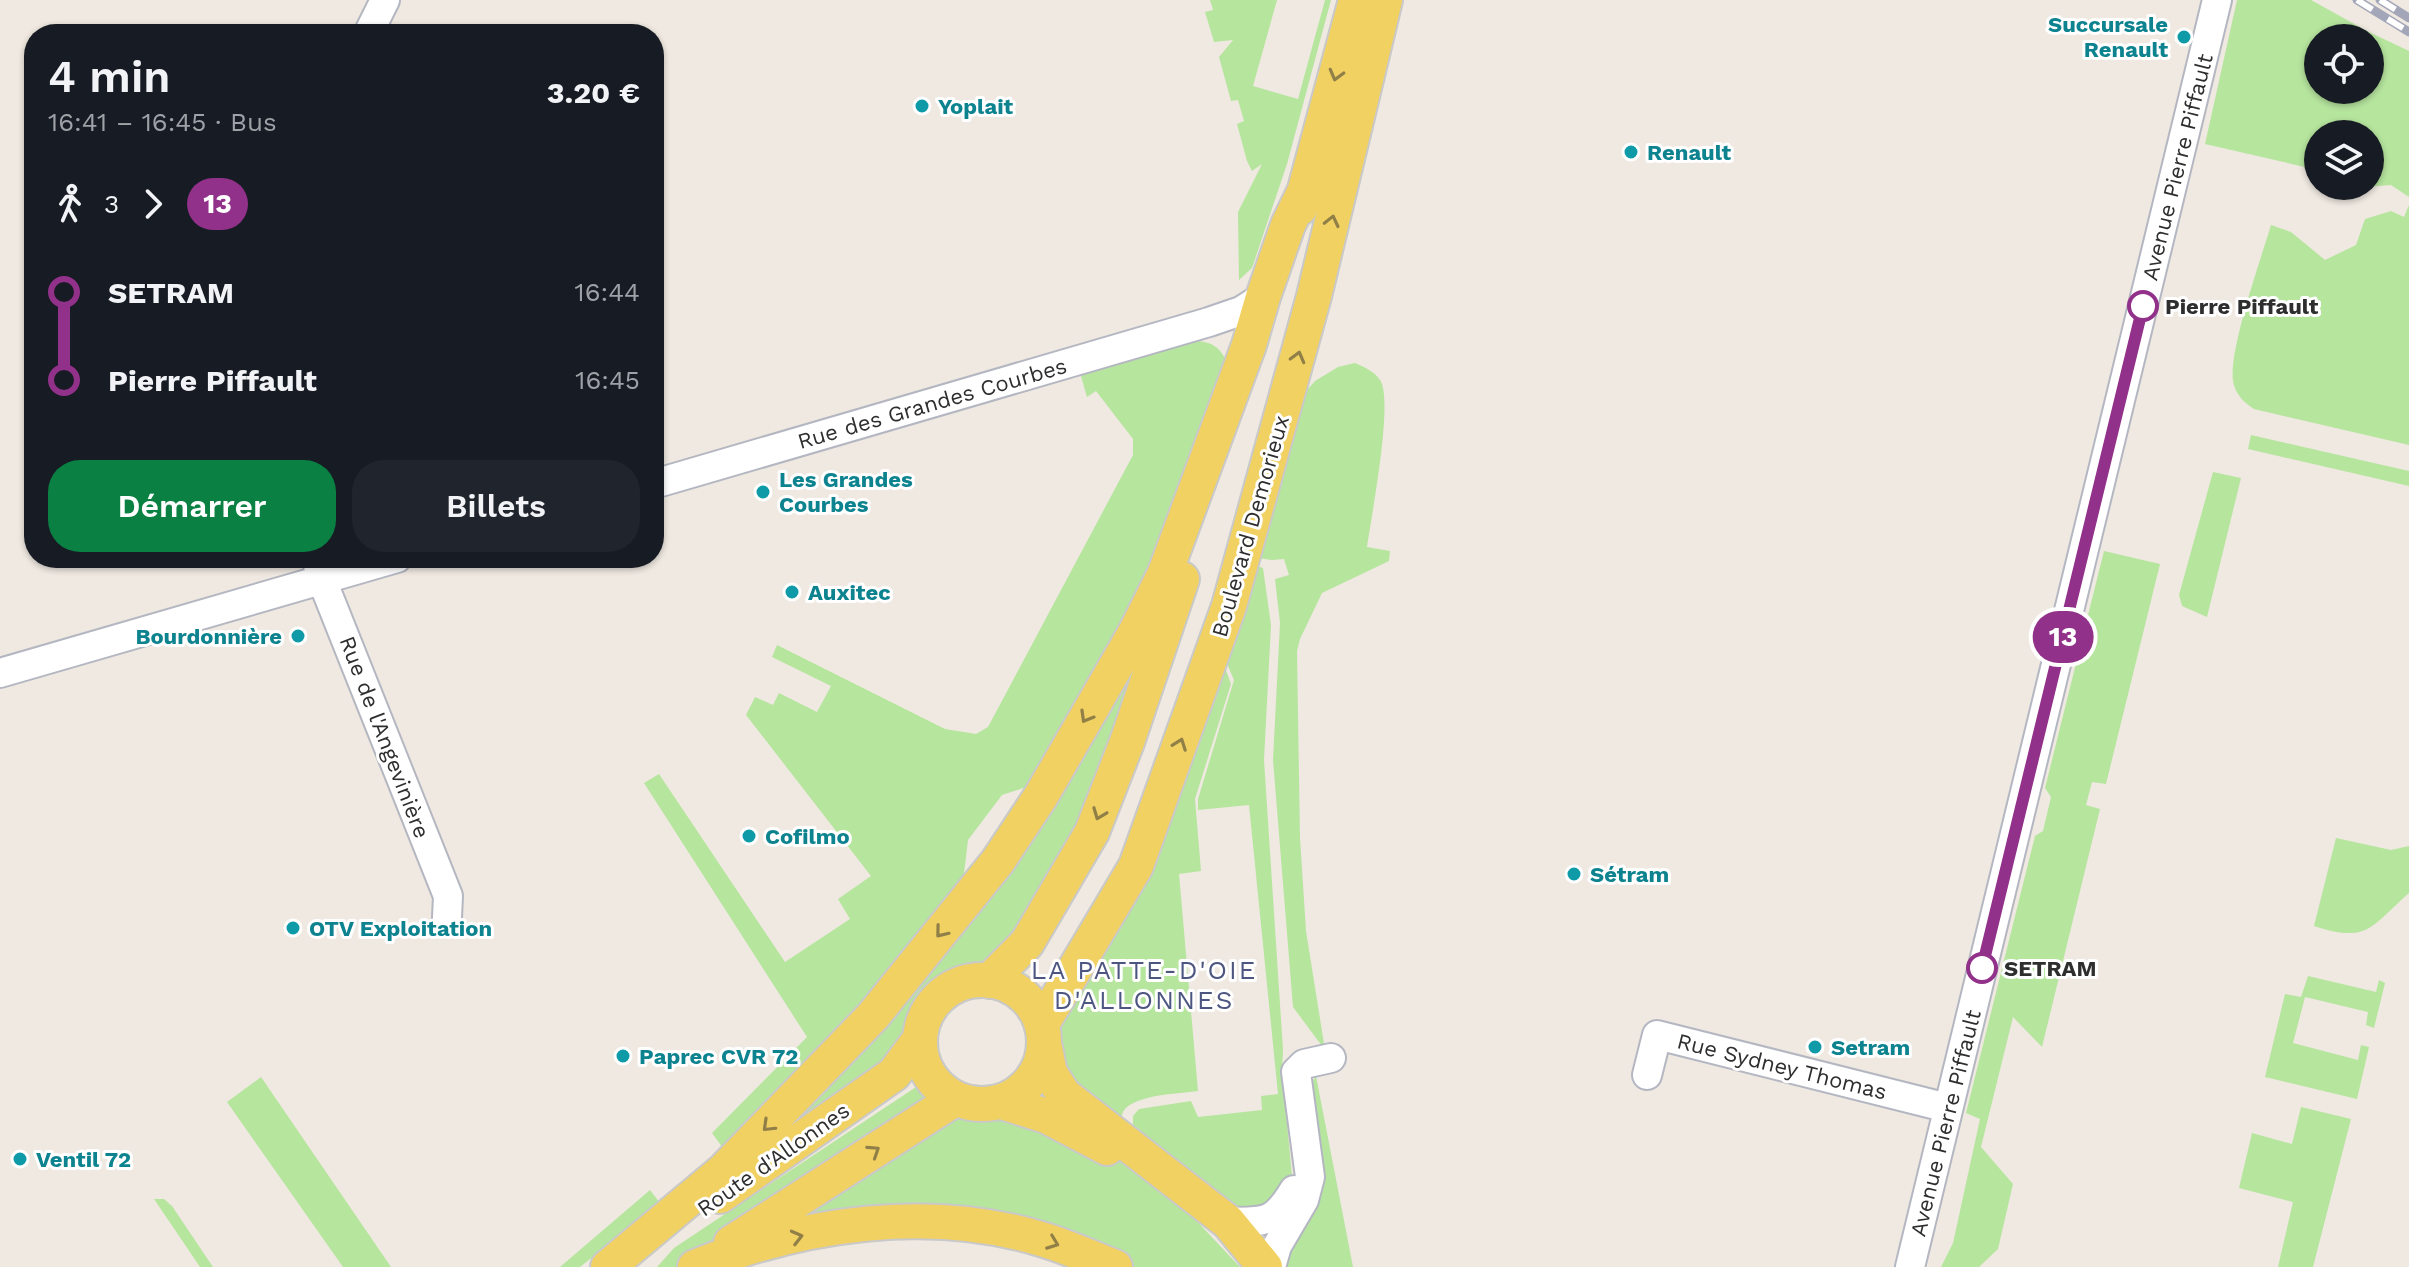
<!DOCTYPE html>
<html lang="fr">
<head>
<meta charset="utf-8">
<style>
  :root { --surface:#171b24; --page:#20242c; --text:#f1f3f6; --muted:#9ea1a6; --accent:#0b8043 }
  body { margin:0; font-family:"Work Sans",sans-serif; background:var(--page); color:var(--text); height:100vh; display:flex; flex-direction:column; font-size:30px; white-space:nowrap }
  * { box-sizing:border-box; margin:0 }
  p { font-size:26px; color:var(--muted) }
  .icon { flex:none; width:44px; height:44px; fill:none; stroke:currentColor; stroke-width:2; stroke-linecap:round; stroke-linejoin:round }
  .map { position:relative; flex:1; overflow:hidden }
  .drawer { position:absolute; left:24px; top:24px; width:640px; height:544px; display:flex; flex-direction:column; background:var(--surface); border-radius:32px; box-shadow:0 2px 6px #0004 }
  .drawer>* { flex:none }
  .badge { padding:0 16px; border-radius:26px; font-size:28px; line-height:52px }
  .controls { position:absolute; left:2304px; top:24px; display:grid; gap:16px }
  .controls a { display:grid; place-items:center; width:80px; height:80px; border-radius:50%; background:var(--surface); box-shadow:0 2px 6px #0004; font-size:40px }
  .map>.badge { position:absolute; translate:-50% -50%; box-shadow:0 0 0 4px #fff }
  .legs { display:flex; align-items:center; gap:12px; height:88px; padding:0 24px; font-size:26px }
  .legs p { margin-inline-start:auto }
  .summary { display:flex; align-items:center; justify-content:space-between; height:136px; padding:0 24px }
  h1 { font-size:44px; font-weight:600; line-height:60px }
  .button { display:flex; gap:16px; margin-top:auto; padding:16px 24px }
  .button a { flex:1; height:92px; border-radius:32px; background:var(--accent); color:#fff; font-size:32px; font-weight:600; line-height:92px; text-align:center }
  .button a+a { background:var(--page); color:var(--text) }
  ul { padding:0 24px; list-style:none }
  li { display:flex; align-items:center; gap:28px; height:88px; font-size:30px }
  li i { display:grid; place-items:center; width:12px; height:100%; margin:0 10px; background:currentColor }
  li i::after { content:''; width:20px; height:20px; margin:-10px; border:6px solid; border-radius:50%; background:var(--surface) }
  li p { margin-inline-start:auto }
  li:first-child i { background:linear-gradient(#0000 50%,currentColor 0) }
  li:last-child i { background:linear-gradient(currentColor 50%,#0000 0) }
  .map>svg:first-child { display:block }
  .green { fill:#b6e59e; fill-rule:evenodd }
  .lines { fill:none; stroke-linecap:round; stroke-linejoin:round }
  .minor-casing { stroke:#b4b7c1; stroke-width:32 }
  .major-casing { stroke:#c9c9c9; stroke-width:38 }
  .minor { stroke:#fff; stroke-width:28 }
  .major { stroke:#f2d163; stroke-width:34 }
  .rail-casing { stroke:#a3a6b8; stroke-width:9 }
  .rail { stroke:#fff; stroke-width:6; stroke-dasharray:18; stroke-linecap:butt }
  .oneway { stroke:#908048 }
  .line-1-casing { stroke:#fff; stroke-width:18 }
  .line-1 { stroke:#923189; stroke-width:12 }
  .culture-dot { fill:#0f9aa8; stroke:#fff; stroke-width:3 }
  .stop-1-dot { fill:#fff; stroke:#923189; stroke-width:4 }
  .labels { text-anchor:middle; stroke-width:6; stroke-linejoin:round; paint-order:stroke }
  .culture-label { font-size:22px; font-weight:bold; fill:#0d838f; stroke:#fff; text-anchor:start }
  .street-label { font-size:22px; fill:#2e2e2e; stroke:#fff }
  .stop-label { font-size:22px; font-weight:bold; fill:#2e2e2e; stroke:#fff; text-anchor:start }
  .quarter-label { font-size:26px; letter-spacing:2px; fill:#4d5680; stroke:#fff }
</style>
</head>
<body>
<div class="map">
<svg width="2409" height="1267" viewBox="0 0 2409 1267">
  <rect width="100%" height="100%" fill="#efe9e1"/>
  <path class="green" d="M 1210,0 L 1277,0 L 1253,86 L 1298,99 L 1325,0 L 1331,0 L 1287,164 L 1252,268 L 1239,280 L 1238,212 L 1262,164 L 1252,171 L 1247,161 L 1237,124 L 1244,121 L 1238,100 L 1231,101 L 1219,57 L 1233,40 L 1214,42 L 1205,12 L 1213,10 Z
    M 2237,0 L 2311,0 L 2367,31 L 2409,51 L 2409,197 L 2391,185 L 2352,188 L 2347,186 L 2370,186 L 2370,134 L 2318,134 L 2318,170 L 2205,144 ZM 2318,38 L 2370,38 L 2370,90 L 2318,90 Z
    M 2409,205 L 2409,445 L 2254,409 C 2245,403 2237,396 2234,385 C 2225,359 2262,256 2271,225 L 2291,232 L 2325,260 L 2356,245 L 2365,219 L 2391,211 L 2404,217 Z
    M 1195,341 C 1215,341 1225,352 1229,370 L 1169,536 L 1036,784 L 1002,795 L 968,840 L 963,882 L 881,987 L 725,1151 L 712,1133 L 807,1037 L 644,783 L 659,774 L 785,962 L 850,919 L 838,899 L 871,876 L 746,715 L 755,697 L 773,705 L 779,693 L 817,712 L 831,686 L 772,657 L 777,645 L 945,729 L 976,734 L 988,727 L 1133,455 L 1133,439 L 1096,391 L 1087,397 L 1081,376 L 1090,370 Z
    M 1355,363 C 1364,367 1374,371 1380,380 C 1394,400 1371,518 1367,547 L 1390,551 L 1389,561 L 1322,593 L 1300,639 L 1297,651 L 1300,838 L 1306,931 L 1325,1050 L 1293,1007 L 1273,760 L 1280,623 L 1275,579 L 1289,575 L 1284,559 L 1272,560 L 1243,556 L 1282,418 L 1315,381 L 1338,367 Z
    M 2251,435 L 2409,471 L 2409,486 L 2248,449 Z
    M 2213,472 L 2241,478 L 2207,617 L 2182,606 L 2179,595 Z
    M 1178,539 L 1194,544 L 1092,832 L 976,980 C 944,988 925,1006 920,1039 L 643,1236 L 998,861 Z
    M 2104,551 L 2160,564 L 2106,784 L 2092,782 L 2086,805 L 2100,809 L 2042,1047 L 2013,1017 L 1981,1147 L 2013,1184 L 1998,1249 L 1979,1267 L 1941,1267 L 1953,1243 L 1980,1119 L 1966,1113 L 2035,836 L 2043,831 L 2051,797 L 2045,788 Z
    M 1247,562 L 1263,568 L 1271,625 L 1264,760 L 1283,1050 L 1282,1072 L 1292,1176 L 1277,1201 L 1242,1216 L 1133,1127 L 1133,1116 L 1139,1109 L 1191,1101 L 1198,1117 L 1262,1110 L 1261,1096 L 1278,1094 L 1249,805 L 1198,810 L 1198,799 L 1234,680 L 1225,659 Z
    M 1224,665 L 1231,684 L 1195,799 L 1201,871 L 1179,874 L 1198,1091 C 1177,1094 1144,1094 1127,1107 C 1121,1112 1121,1119 1121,1126 L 1064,1095 L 1045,1048 Z
    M 2336,838 L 2391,850 L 2409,846 L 2409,893 C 2371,926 2369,944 2314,926 Z
    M 2308,976 L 2376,992 L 2379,980 L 2385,983 L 2374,1028 L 2366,1025 L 2368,1012 L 2305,997 L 2293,1043 L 2358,1060 L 2361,1045 L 2369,1047 L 2357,1099 L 2265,1077 L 2285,994 L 2301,997 Z
    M 1316,1076 L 1353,1267 L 1281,1267 L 1292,1224 L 1309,1088 Z
    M 261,1077 L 391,1267 L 343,1267 L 227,1102 Z
    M 931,1077 C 947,1096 965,1105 990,1104 L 1106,1147 L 1192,1216 L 1240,1267 L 1115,1267 L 898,1220 L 695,1267 L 657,1267 L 674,1248 Z
    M 2301,1107 L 2351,1119 L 2313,1267 L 2278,1267 L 2293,1202 L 2239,1188 L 2252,1133 L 2292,1144 Z
    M 650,1190 L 660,1203 L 580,1267 L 560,1267 Z
    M 154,1199 L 164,1199 L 172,1206 L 213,1267 L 200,1267 Z"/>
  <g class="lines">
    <g class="minor-casing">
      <path id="minor" d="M 368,34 L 385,0
        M 654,484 L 1209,322 L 1241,311 L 1263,297
        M 316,558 L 322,580 L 448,896 L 447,917
        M 0,673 L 397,558
        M 1647,1075 L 1657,1035 L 1948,1108
        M 1228,1222 C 1264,1221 1273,1225 1294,1190
        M 1271,1267 L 1277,1246 L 1304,1200 L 1310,1177 L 1296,1072 L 1304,1064 L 1331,1058
        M 1910,1267 L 2217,0"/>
    </g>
    <g class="major-casing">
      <path id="major" d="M 1300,208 L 1356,0
        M920 1042a62 62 0 1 1 124 0a62 62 0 1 1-124 0Z
        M 989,981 L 1027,943 L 1092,832 L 1127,742 L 1182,579
        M 1042,1024 L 1136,866 L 1229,606 L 1314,296 L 1385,0
        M 1045,1048 L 1050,1073 L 1064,1095 L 1228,1222 L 1265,1267
        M 1002,1102 L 1046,1116 L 1107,1148
        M 720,1196 L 894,1074 L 920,1039
        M 731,1243 L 955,1099
        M 608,1267 L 724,1170 L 873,1016 L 998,861 L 1041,796 L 1135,633 L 1165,573 L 1249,345 L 1263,297 L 1288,225 L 1306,188
        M 695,1267 C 802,1223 929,1205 1041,1239 C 1066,1246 1091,1258 1115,1267"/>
    </g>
    <use href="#minor" class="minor"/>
    <use href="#major" class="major"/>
    <g class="rail-casing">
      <path id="rail" d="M 2357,0 L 2409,32
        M 2380,0 L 2409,18"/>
    </g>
    <use href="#rail" class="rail"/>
  </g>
  <defs><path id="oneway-chevron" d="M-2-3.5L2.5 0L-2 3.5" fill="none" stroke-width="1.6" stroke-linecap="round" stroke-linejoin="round" transform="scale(2)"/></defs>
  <g class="oneway">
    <use href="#oneway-chevron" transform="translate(1336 75) rotate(105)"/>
    <use href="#oneway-chevron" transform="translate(1332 221) rotate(-77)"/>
    <use href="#oneway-chevron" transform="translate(1298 357) rotate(-75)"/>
    <use href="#oneway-chevron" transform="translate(1086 717) rotate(120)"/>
    <use href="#oneway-chevron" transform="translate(1180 744) rotate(-70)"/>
    <use href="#oneway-chevron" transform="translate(1099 814) rotate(111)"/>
    <use href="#oneway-chevron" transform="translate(941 932) rotate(129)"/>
    <use href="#oneway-chevron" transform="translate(768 1126) rotate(136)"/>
    <use href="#oneway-chevron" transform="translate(874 1151) rotate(-33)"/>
    <use href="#oneway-chevron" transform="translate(797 1237) rotate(-14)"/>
    <use href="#oneway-chevron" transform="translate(1053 1243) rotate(21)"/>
  </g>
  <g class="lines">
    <g class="line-1-casing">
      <path id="line-1" d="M 1982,968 L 2143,306"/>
    </g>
    <use href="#line-1" class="line-1"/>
  </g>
  <g class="culture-dot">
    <circle cx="2184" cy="37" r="8"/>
    <circle cx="922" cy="106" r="8"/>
    <circle cx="1631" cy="152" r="8"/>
    <circle cx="763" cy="492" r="8"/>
    <circle cx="792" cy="592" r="8"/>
    <circle cx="298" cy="636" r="8"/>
    <circle cx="749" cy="836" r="8"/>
    <circle cx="1574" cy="874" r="8"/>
    <circle cx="293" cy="928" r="8"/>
    <circle cx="1815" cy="1047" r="8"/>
    <circle cx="623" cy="1056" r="8"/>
    <circle cx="20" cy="1159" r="8"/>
  </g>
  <g class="stop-1-dot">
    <circle cx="2143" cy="306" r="14"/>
    <circle cx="1982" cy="968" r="14"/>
  </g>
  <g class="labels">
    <g class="culture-label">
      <text x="2168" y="32" text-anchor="end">Succursale<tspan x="2168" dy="25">Renault</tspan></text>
      <text x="938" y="114">Yoplait</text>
      <text x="1647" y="160">Renault</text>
      <text x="779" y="487">Les Grandes<tspan x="779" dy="25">Courbes</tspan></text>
      <text x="808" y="600">Auxitec</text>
      <text x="282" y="644" text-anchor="end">Bourdonnière</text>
      <text x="765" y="844">Cofilmo</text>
      <text x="1590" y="882">Sétram</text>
      <text x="309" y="936">OTV Exploitation</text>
      <text x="1831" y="1055">Setram</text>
      <text x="639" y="1064">Paprec CVR 72</text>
      <text x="36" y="1167">Ventil 72</text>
    </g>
    <g class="street-label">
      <text transform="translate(2177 167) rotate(-76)" y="8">Avenue Pierre Piffault</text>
      <text transform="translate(932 403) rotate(-16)" y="8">Rue des Grandes Courbes</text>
      <text transform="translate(1250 526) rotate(-74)" y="8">Boulevard Demorieux</text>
      <text transform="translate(385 737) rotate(69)" y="8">Rue de l'Angevinière</text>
      <text transform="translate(1782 1066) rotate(14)" y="8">Rue Sydney Thomas</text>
      <text transform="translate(1945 1123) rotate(-76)" y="8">Avenue Pierre Piffault</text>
      <text transform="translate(773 1159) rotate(-35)" y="8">Route d'Allonnes</text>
    </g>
    <g class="stop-label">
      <text x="2165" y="314">Pierre Piffault</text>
      <text x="2004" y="976">SETRAM</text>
    </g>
    <g class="quarter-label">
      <text x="1144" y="979">LA PATTE-D'OIE<tspan x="1144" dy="30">D'ALLONNES</tspan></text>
    </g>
  </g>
</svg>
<div class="controls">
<a><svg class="icon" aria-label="locate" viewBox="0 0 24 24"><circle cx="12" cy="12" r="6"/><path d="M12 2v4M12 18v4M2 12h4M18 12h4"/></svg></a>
<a><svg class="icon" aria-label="layers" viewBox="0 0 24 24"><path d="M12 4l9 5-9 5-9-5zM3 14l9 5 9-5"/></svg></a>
</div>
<b class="badge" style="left:2063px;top:637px;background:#923189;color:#fff">13</b>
<section class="drawer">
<div class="summary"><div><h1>4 min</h1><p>16:41 – 16:45 · Bus</p></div><b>3.20 €</b></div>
<div class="legs"><svg class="icon" aria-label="walk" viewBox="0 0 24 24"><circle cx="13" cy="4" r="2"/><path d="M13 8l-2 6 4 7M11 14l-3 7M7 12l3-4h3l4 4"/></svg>3<svg class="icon" aria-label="forward" viewBox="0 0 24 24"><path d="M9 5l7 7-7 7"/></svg><b class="badge" style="background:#923189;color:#fff">13</b></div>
<ul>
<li><i style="color:#923189"></i><b>SETRAM</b><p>16:44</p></li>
<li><i style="color:#923189"></i><b>Pierre Piffault</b><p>16:45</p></li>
</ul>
<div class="button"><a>Démarrer</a><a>Billets</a></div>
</section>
</div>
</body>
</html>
